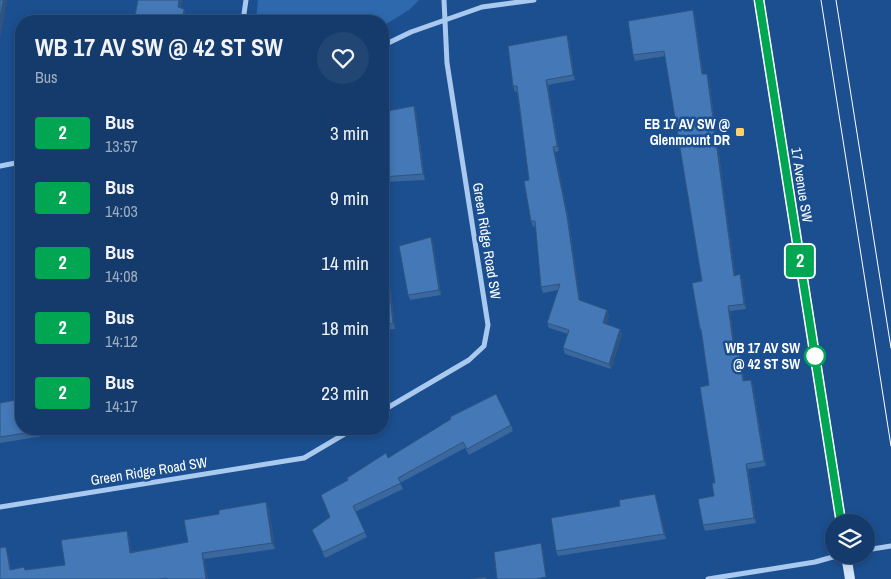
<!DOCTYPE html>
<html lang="en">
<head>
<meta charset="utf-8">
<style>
  :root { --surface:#143b6b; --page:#214673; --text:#f1f3f6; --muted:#9dadc1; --line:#33557e }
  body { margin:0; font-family:"Archivo Narrow",sans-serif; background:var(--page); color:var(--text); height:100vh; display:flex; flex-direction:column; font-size:19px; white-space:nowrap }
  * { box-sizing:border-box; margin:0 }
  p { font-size:16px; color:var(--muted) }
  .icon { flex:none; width:28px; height:28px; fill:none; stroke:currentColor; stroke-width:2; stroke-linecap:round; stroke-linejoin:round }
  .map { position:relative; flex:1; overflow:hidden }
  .drawer { position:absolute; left:15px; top:15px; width:374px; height:420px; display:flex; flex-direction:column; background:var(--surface); border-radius:20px; box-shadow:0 2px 8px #0003,0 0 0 1px var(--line) }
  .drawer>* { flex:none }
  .badge { padding:0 10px; border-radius:4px; font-size:18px; line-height:32px }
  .fabs { position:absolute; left:825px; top:514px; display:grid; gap:10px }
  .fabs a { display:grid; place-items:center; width:50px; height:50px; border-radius:50%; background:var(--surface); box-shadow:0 2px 8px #0003,0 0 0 1px var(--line); font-size:25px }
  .map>.badge { position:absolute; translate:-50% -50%; box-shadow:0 0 0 2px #fff }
  .round { display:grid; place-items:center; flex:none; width:52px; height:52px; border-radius:26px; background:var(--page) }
  .summary { display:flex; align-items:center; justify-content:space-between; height:85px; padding:0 20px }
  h1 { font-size:24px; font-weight:700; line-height:38px }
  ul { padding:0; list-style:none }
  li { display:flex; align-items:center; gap:15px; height:65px; padding:0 20px }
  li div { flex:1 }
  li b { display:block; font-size:19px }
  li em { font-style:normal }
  li .badge { min-width:55px; font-weight:700; text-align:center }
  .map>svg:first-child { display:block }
  .green { fill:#2e69ad }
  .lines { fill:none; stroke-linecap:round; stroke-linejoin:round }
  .minor { stroke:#a9c9ee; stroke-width:5 }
  .secondary { stroke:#d6e6fa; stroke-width:10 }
  .tram { stroke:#fff; stroke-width:1 }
  .wall { fill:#3a679d }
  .shaded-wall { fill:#305480 }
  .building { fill:#4478b7; stroke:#305480 }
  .line-casing { stroke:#fff; stroke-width:11 }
  .line { stroke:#00a651; stroke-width:8 }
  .poi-dot { fill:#ffd166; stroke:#1b4f8f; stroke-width:2 }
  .stop-dot { fill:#fff; stroke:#00a651; stroke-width:2.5 }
  .labels { text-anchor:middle; stroke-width:5; stroke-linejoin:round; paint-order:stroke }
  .poi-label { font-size:14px; font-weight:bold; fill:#fff; stroke:#1b4f8f; text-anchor:end }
  .street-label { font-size:14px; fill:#fff; stroke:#1b4f8f }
  .stop-label { font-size:14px; font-weight:bold; fill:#fff; stroke:#1b4f8f; text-anchor:end }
</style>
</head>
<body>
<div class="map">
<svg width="891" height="579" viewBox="0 0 891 579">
  <rect width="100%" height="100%" fill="#1b4f8f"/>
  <path class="green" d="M 258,0 L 419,0 L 409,10 L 383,26 L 382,21 L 256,21 Z"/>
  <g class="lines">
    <path class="minor" d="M 243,21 L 246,0
      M 382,46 L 411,32 L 482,7 L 534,0
      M 0,166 L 21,162
      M 382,411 L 469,360 L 484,346 L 488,325 L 447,63 L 444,0
      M 0,507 L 304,458 L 353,429
      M 866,550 L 891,546
      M 708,579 L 815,562 L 840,555"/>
    <path class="secondary" d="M 759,0 L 841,522
      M 846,555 L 850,579"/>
    <path class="tram" d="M 821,0 L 891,446
      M 836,0 L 891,348"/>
  </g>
  <path class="wall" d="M 695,16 L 703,74 L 709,79 L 735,275 L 742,280 L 746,309 L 730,311 L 734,341 L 738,341 L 740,346 L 744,381 L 753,385 L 766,466 L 748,469 L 756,523 L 705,531 L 703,525 L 714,496 L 715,483 L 709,385 L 702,334 L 700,329 L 702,281 L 665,56 L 635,61 L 633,55 Z
    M 569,41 L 575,80 L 548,85 L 559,151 L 555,152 L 569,221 L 580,300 L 607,310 L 609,315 L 606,324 L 620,329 L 622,335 L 611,369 L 565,354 L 563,348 L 568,334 L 549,328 L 547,323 L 558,290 L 543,293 L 541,287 L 536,226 L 533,227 L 531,221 L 529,180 L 517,91 L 515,92 L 513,86 Z
    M 414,106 L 416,112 L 425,180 L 383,182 L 382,180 L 382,112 Z
    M 433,243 L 441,295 L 410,300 L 408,295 Z
    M 389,286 L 391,291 L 395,329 L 382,330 L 382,287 Z
    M 0,403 L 21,429 L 86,429 L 0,443 Z
    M 511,425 L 513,431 L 469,455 L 465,448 L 400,483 L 403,489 L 355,512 L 367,537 L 325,558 L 312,530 L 330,517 L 348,480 L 347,478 L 388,458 Z
    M 657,500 L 666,539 L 558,556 L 556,551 Z
    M 266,502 L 269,509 L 275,549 L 204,559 L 208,579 L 0,579 L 8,554 L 11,570 L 25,570 L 65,565 L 127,531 L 129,538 L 131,552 L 188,542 L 219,514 Z"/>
  <path class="shaded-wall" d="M 3,0 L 7,0 L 0,39 L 0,19 Z
    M 179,0 L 182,0 L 180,13 L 178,7 Z
    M 184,9 L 186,14 L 185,21 L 182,21 Z
    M 693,10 L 695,16 L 704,80 L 702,74 Z
    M 567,35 L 569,41 L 575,80 L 573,75 Z
    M 707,74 L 709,79 L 736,281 L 734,276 Z
    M 546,80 L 548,85 L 559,151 L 557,146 Z
    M 414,106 L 416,112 L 425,180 L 423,174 Z
    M 553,147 L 555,152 L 569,221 L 581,305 L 579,300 Z
    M 431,237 L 433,243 L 441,295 L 439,290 Z
    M 740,274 L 742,280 L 746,309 L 744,304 Z
    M 389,286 L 391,291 L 395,329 L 393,323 Z
    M 728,306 L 730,311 L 735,347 L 733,342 Z
    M 607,310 L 609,315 L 605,329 L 603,323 Z
    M 620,329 L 622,335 L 611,369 L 609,364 Z
    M 738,341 L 740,346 L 745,386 L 743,381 Z
    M 751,380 L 753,385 L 766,466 L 764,461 Z
    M 746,464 L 748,469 L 756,523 L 754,518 Z
    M 655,494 L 657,500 L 666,539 L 664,534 Z
    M 266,502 L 269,509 L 275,549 L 272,543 Z
    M 127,531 L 129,538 L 132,559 L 130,553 Z
    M 541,543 L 543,548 L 547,579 L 546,577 Z
    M 6,547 L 8,554 L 12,576 L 10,570 Z
    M 202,553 L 204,559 L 208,579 L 206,579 Z"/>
  <path class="building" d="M 0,0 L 3,0 L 0,19 Z
    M 138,0 L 179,0 L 178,7 L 184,9 L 182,21 L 134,21 Z
    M 693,10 L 702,74 L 707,74 L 734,276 L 740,274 L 744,304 L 728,306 L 733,342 L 738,341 L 743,381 L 751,380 L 764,461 L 746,464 L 754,518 L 703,525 L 698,499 L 714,496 L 712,483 L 715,483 L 700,387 L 709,385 L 701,329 L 700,329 L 692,283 L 702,281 L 664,51 L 633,55 L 628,21 Z
    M 567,35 L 573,75 L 546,80 L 557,146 L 553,147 L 567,216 L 579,300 L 607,310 L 603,323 L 620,329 L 609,364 L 563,348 L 569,330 L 547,323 L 560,284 L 541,287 L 535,221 L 531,221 L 524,181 L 529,180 L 517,86 L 513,86 L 508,46 Z
    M 414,106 L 423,174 L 382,177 L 382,112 Z
    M 431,237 L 439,290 L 408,295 L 399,246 Z
    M 389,286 L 393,323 L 382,325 L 382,287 Z
    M 496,394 L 511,425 L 467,449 L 463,442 L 398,478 L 401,483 L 353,506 L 365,532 L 323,552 L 312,530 L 330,517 L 321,495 L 348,480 L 347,478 L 386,453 L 388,458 L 451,419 L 450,417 Z
    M 21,399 L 21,429 L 51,429 L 0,437 L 0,403 Z
    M 655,494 L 664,534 L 556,551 L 551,518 L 620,506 L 619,500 Z
    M 266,502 L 272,543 L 202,553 L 206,579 L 168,579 L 167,578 L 159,579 L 0,579 L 0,548 L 6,547 L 10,570 L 24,567 L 25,570 L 65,565 L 61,540 L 127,531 L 130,553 L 188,542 L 184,520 L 219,514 L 219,510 Z
    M 541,543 L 546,577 L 536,579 L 497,579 L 494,552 Z
    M 486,577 L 486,579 L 471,579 Z"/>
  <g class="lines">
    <g class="line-casing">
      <path id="line" d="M 759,0 L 841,522"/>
    </g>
    <use href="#line" class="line"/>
  </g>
  <rect class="poi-dot" x="735" y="127" width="10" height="10" rx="2.5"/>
  <circle class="stop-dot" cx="815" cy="356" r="10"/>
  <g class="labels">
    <g class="poi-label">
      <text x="730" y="129">EB 17 AV SW @<tspan x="730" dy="16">Glenmount DR</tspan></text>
    </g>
    <g class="street-label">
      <text transform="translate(802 185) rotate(81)" y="5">17 Avenue SW</text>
      <text transform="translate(487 241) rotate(81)" y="5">Green Ridge Road SW</text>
      <text transform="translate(149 471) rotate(-9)" y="5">Green Ridge Road SW</text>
    </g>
    <g class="stop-label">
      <text x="800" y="353">WB 17 AV SW<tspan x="800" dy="16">@ 42 ST SW</tspan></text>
    </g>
  </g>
</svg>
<div class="fabs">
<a><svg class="icon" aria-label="layers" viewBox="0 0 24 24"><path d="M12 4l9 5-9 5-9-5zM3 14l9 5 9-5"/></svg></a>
</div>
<b class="badge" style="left:800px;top:261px;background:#00a651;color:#fff">2</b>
<section class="drawer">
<div class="summary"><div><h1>WB 17 AV SW @ 42 ST SW</h1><p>Bus</p></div><a class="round"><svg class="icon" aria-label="heart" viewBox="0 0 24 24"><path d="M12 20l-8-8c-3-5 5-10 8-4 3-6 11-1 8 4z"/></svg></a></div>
<ul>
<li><span class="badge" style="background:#00a651;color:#fff">2</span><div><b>Bus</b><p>13:57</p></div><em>3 min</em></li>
<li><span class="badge" style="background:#00a651;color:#fff">2</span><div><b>Bus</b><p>14:03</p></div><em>9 min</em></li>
<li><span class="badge" style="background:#00a651;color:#fff">2</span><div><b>Bus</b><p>14:08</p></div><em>14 min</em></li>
<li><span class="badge" style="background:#00a651;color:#fff">2</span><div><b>Bus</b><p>14:12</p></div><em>18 min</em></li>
<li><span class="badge" style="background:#00a651;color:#fff">2</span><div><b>Bus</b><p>14:17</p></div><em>23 min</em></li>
</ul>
</section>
</div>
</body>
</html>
